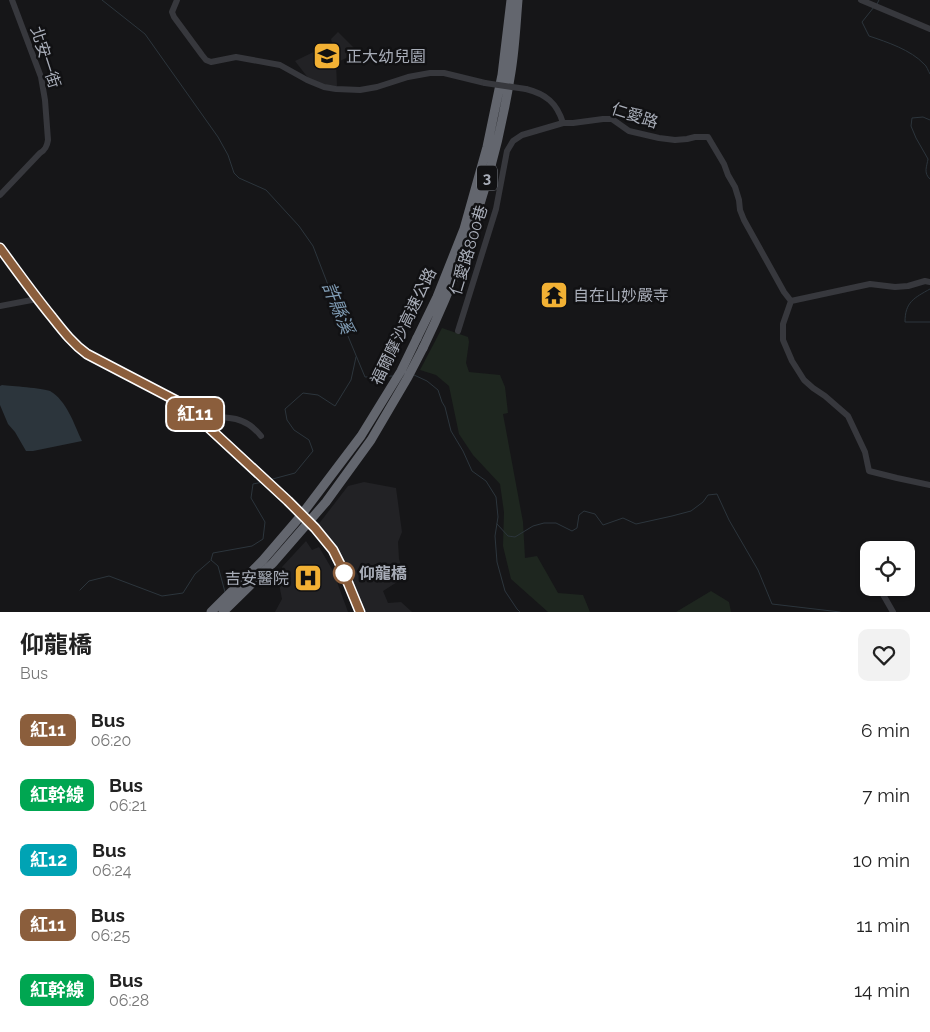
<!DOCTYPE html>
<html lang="en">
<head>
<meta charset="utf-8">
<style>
  :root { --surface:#fff; --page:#f2f2f2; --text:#222; --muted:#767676 }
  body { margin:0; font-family:Raleway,"Noto Sans TC",sans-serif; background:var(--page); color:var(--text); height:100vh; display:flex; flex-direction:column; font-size:19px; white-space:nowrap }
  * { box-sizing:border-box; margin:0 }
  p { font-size:16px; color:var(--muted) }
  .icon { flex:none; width:28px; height:28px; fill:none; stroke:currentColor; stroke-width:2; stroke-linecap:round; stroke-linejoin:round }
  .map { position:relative; height:612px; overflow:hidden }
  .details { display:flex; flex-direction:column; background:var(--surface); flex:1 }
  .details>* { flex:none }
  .badge { padding:0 10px; border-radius:8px; font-size:18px; line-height:32px }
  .tools { position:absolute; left:860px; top:541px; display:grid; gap:10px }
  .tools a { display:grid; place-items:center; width:55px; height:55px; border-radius:10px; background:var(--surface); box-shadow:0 1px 4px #0004; font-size:25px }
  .map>.badge { position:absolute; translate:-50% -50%; box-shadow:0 0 0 2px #fff }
  .round { display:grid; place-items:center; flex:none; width:52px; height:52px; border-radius:10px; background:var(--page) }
  .overview { display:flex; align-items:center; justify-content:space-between; height:85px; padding:0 20px }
  h1 { font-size:24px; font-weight:700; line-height:38px }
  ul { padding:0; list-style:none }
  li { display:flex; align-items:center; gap:15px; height:65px; padding:0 20px }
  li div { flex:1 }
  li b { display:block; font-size:19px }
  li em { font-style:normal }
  li .badge { min-width:55px; font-weight:700; text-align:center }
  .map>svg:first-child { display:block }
  .built { fill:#222225 }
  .green { fill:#1e261f }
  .water { fill:#2c353c }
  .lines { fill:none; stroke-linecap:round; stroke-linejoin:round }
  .stream { stroke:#2c353c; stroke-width:1 }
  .minor { stroke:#37383d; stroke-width:6 }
  .major { stroke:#53555c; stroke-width:8 }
  .highway { stroke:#63666e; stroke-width:9 }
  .minor-bridge { stroke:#37383d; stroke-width:6 }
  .highway-bridge { stroke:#63666e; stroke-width:9 }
  .line-casing { stroke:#fff; stroke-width:11 }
  .line { stroke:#8b5e3c; stroke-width:8 }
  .stop-dot { fill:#fff; stroke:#8b5e3c; stroke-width:2.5 }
  .labels { text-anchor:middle; stroke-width:5; stroke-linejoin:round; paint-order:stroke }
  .shield { fill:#111113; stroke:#7b7e86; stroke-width:1 }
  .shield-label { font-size:15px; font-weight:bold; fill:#a8adb8 }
  .poi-label { font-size:16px; fill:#a8adb8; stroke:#111113; text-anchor:start }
  .street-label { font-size:16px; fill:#a8adb8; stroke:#111113 }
  .stop-label { font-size:16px; font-weight:bold; fill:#a8adb8; stroke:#111113; text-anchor:start }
  .water-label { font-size:18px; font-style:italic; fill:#7f9bb3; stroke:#111113 }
</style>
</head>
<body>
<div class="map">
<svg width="930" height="612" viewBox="0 0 930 612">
  <rect width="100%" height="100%" fill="#161618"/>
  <path class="built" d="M 338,32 L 358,52 L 336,63 L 337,86 L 326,85 L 309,79 L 295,61 L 332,43 L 331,39 Z
    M 364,482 L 396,488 L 402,532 L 398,542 L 399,559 L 405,577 L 383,591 L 388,603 L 401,602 L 412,612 L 365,612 L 345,563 L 318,525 L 348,486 Z
    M 306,541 L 312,550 L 319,547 L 333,571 L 348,612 L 275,612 L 282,599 L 279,584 L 282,567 Z"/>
  <path class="green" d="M 442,328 L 468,337 L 469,342 L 466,363 L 469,372 L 500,375 L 505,387 L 508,413 L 503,414 L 523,522 L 525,558 L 537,556 L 558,593 L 583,595 L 590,612 L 548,612 L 511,579 L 503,546 L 504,512 L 500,484 L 473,455 L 459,434 L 449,386 L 436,375 L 420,370 Z
    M 711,591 L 729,602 L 731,612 L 676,612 Z"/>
  <path class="water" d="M 2,385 C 12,386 42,388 50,391 C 67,401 74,424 82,441 L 33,451 L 26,451 L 15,432 L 8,424 L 0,405 L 0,386 Z"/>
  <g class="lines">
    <path class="stream" d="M 102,0 L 145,34 L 218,137 L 228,155 L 234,173 L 239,178 L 266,190 L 299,226 L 313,246 L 345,329 L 365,377 L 393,376
      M 877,4 L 879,0
      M 874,7 L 862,22 L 869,36 C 887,42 911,50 924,64 C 927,66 928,71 930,74
      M 930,120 L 923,117 L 912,118 L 911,126 L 916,138 L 928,159 C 927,166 923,173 930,179
      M 930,289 C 914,298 905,302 905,322 L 930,322
      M 414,375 L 427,381 L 438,390 L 442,402 L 445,407 L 451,431 L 463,451 L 472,471 L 486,481 L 496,497 L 498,517 L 495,536 L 497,562 L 505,591 L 517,609 L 520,612
      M 269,480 L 295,473 L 313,451 L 309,440 L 294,430 L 287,420 L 285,409 L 303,393 L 318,395 L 335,406 L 351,380 L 356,357
      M 497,524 L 508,536 L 515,537 L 533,526 L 544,523 L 556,523 L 572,531 L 577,528 L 579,515 L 584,511 L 595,514 L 603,525 L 623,518 L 636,524 L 672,516 L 691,511 L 703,502 L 708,495 L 717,494 L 729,520 L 758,570 L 772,604 L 840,612
      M 80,590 L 89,581 L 109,576 L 162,596 L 183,593 L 195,574 L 210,561
      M 225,592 L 218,566 L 211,560 L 213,553 L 252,546 L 263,539 L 265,522 L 251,498 L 253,484 L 263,482"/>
    <path class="minor" d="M 177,0 L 172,12 L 174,17 L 202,55 L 206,60 L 211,62 L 236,57 L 280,65 L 307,80 L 324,87 L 336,89 L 360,90 L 377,87 L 408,77 L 430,73 L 444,73 L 485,83
      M 861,0 L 930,29
      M 526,89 C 546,94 557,103 563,123 L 573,123 L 603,119 L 612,119 L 629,131 L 659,138 L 675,140 L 687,139 L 695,137 L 708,137 L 724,164 L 728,175 L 735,187 L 739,200 L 740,210 L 744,220 L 784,292 L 791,301 L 870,284 L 895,287 L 908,286 L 925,281 L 930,282
      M 0,195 L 40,153 C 45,150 47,147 48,140 L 45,100 L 41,77 L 12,0
      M 791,301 L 783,324 L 783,340 L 792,361 L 804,380 L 813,388 L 825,396 L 848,416 L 865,452 L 869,471 L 897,478 L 930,485
      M 0,306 L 37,299
      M 458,331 L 496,209 L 507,151 L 513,141 L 522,135 L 563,123
      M 198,417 C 223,417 244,414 261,436
      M 881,588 L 881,591 L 893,612"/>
    <path class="major" d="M 0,248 C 16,270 32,293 50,314 C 61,329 72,343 87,354 L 170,397 L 179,402 L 195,415 L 296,509 L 326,541 L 333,550 L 341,566 L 360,612"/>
    <path class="highway" d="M 417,338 L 437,297 L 464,229 L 487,147 L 502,75 L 511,0
      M 423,348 C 465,261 496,168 511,72 C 515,48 516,24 518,0"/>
    <path class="minor-bridge" d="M 485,83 L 526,89"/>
    <path class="highway-bridge" d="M 211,612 L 263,560 L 299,518 L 361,436 L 401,371 L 417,338
      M 223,612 L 273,563 L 326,502 L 371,440 L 408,377 L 423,348"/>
  </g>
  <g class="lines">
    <g class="line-casing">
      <path id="line" d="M 0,248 C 17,271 34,295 52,317 C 63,331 73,344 87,354 L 179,402 L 195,415 L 288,501 L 315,528 L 333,550 L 341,566 L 360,612"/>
    </g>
    <use href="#line" class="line"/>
  </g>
  <defs>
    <g id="school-square" transform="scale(1.4375)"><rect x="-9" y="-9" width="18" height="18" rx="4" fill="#f2b134" stroke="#111113"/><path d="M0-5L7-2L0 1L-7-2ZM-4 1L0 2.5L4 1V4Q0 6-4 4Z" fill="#111"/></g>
    <g id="temple-square" transform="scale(1.4375)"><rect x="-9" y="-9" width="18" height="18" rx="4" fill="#f2b134" stroke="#111113"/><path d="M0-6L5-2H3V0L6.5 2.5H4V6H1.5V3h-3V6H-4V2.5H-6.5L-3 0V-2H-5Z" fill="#111"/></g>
    <g id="hospital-square" transform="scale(1.4375)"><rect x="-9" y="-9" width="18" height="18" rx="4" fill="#f2b134" stroke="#111113"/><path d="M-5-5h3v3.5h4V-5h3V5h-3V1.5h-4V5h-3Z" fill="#111"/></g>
  </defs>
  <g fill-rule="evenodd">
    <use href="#school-square" x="327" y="56"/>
    <use href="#temple-square" x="554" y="295"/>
    <use href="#hospital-square" x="308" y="578"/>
  </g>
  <circle class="stop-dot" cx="344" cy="573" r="10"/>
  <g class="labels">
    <rect class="shield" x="477" y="165.5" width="20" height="25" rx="4"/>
    <g class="shield-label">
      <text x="487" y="183">3</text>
    </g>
    <g class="poi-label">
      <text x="346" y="62">正大幼兒園</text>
      <text x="573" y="301">自在山妙嚴寺</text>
      <text x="289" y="584" text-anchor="end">吉安醫院</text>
    </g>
    <g class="street-label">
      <text transform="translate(46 57) rotate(72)" y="6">北安一街</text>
      <text transform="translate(635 115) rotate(18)" y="6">仁愛路</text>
      <text transform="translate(468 250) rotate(-73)" y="6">仁愛路800巷</text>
      <text transform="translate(403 326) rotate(-64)" y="6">福爾摩沙高速公路</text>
    </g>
    <g class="stop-label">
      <text x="359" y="579">仰龍橋</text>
    </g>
    <g class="water-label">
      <text transform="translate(338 308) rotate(68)" y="6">許縣溪</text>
    </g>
  </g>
</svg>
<div class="tools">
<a><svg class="icon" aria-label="locate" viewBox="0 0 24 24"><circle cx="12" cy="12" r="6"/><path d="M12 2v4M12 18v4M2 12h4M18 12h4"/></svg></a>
</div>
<b class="badge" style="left:195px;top:414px;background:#8b5e3c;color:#fff">紅11</b>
</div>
<section class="details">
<div class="overview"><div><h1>仰龍橋</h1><p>Bus</p></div><a class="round"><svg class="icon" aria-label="heart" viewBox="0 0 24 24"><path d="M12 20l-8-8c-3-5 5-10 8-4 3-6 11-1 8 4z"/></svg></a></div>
<ul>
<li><span class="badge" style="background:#8b5e3c;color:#fff">紅11</span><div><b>Bus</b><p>06:20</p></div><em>6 min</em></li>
<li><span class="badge" style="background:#00a651;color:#fff">紅幹線</span><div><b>Bus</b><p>06:21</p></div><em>7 min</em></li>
<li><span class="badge" style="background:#00a3b4;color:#fff">紅12</span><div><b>Bus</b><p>06:24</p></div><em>10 min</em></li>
<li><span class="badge" style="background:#8b5e3c;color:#fff">紅11</span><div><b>Bus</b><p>06:25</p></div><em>11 min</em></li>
<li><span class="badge" style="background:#00a651;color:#fff">紅幹線</span><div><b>Bus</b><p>06:28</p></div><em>14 min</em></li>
</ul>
</section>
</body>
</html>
